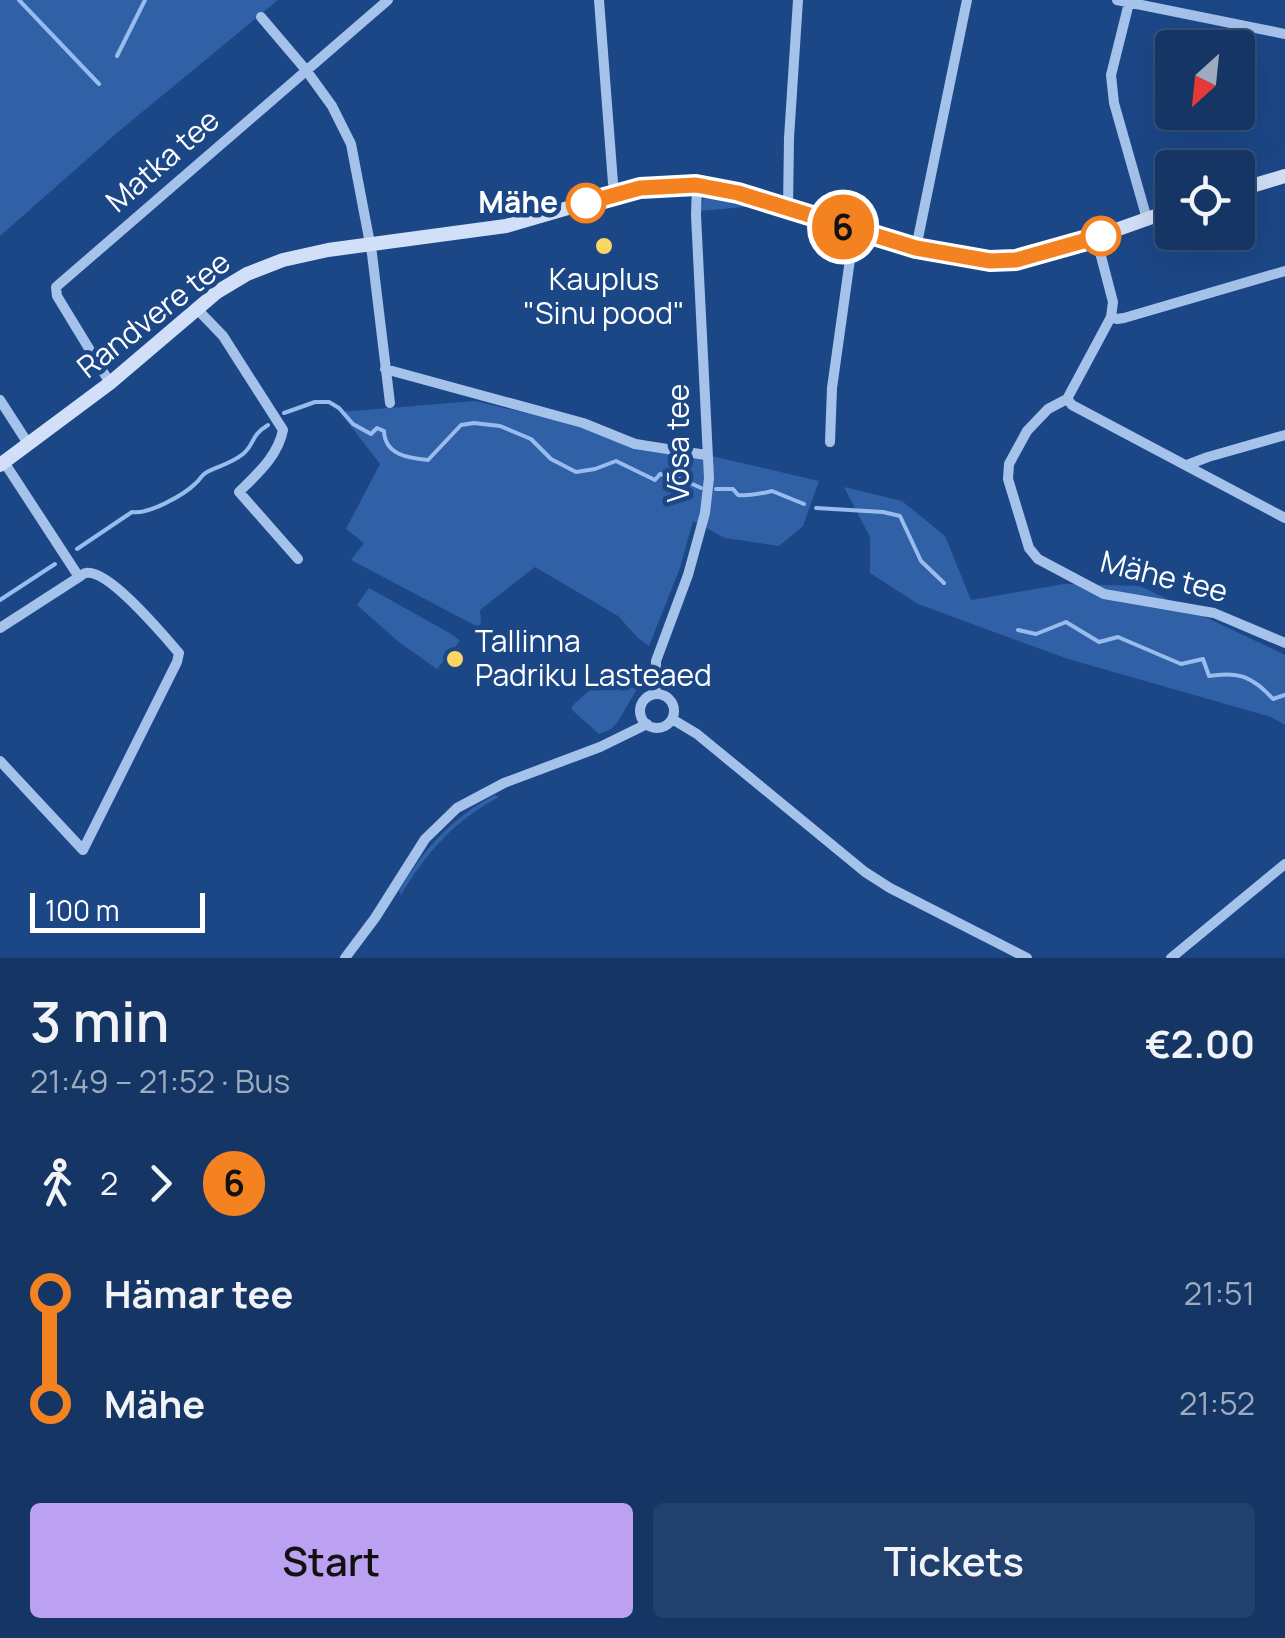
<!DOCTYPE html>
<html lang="en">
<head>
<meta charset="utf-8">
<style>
  :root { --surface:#153565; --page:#22406e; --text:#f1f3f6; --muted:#9dabbf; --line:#345079; --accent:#bca0f2 }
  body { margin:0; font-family:Manrope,sans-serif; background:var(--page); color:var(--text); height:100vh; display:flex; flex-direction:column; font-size:38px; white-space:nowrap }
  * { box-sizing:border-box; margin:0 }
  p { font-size:32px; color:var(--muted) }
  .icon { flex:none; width:55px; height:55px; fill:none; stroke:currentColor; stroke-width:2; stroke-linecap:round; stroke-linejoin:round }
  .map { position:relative; height:958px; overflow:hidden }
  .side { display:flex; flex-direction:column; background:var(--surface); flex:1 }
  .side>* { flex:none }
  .badge { padding:0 20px; border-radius:32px; font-size:35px; line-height:65px }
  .needle { width:65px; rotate:207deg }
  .fabs { position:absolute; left:1155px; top:30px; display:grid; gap:20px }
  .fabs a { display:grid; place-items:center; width:100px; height:100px; border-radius:10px; background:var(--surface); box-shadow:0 10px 40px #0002,0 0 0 2px var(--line); font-size:50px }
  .scale { position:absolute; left:30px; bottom:25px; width:175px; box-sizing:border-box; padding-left:10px; border:5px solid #fff; border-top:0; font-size:28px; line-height:35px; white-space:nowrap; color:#fff; -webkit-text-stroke:8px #1c4787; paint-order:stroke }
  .map>.badge { position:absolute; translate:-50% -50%; box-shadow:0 0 0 5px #fff }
  .legs { display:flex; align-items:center; gap:15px; height:110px; padding:0 30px; font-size:32px }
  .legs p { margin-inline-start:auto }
  .overview { display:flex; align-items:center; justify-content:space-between; height:170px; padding:0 30px }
  h1 { font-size:55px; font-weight:600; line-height:75px }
  .button { display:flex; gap:20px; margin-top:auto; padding:20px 30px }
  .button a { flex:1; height:115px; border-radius:10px; background:var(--accent); color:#111; font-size:40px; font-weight:600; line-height:115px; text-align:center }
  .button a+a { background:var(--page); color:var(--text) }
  ul { padding:0 30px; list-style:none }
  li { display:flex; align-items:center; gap:35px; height:110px; font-size:38px }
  li i { display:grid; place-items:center; width:15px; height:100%; margin:0 12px; background:currentColor }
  li i::after { content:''; width:25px; height:25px; margin:-12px; border:8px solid; border-radius:50%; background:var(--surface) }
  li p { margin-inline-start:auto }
  li:first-child i { background:linear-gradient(#0000 50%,currentColor 0) }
  li:last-child i { background:linear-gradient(currentColor 50%,#0000 0) }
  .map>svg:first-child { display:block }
  .green { fill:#3060a5 }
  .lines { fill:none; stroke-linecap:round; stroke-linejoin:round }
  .stream { stroke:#98bced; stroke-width:4 }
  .minor { stroke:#a5c2eb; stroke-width:10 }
  .secondary { stroke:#d1e0f8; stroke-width:14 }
  .line-1-casing { stroke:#fff; stroke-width:22 }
  .line-1 { stroke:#f58220; stroke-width:15 }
  .stop-1-dot { fill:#fff; stroke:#f58220; stroke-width:5 }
  .poi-dot { fill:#fcd663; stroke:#1c4787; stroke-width:4 }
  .labels { text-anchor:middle; stroke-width:9; stroke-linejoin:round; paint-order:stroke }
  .street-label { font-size:30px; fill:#fff; stroke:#1c4787 }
  .stop-label { font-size:30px; font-weight:bold; fill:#fff; stroke:#1c4787; text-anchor:end }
  .poi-label { font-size:30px; fill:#fff; stroke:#1c4787 }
</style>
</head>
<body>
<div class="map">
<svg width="1285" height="958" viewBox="0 0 1285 958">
  <rect width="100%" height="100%" fill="#1c4787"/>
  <path class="green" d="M 0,0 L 278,0 L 118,132 L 0,236 Z
    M 710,195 L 735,199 L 755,206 L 701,211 L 703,199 Z
    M 475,401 L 819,481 L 803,526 L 779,546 L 725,538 L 693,521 L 680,568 L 649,646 L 638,638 L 618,616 L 535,567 L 480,610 L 481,623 L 478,627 L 351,560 L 364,543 L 346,529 L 380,464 L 340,412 Z
    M 844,487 L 902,501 L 945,536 L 971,600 L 1064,584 L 1140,586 L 1285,655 L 1285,725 L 1271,717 L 1068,659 L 918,604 L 870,573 L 870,537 Z
    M 369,588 L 453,635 L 460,641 L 437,669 L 399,642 L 357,605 Z
    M 637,660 L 645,666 L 644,677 L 617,723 L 611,729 L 599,734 L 571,709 L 574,704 L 603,679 L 614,687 Z
    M 495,795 L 499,797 C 455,820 426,853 401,895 L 399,891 C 423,850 452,817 495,795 Z"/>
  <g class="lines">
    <path class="stream" d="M 19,0 L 99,84
      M 117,56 L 145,0
      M 284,413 L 315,402 L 329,402 L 339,408 L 353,424 L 371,434 L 377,428 L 384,431 C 385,455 408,458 428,460 L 461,425 L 474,423 L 500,426 L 531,439 L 551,459 L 576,472 L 595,469 L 616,461 L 655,480 L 660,474 L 679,479
      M 686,481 L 701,488
      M 716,489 L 733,489 L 738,495 C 750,496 760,494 772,491 L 804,504
      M 816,508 L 883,512 L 900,516 L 921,561 L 944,583
      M 77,549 L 132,512 C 148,515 184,495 196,483 C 202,478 200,476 207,472 C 219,466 232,463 243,454 C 255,444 250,436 268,425
      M 0,600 L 55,564
      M 1018,630 L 1036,634 L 1066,622 L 1099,642 L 1118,637 L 1181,664 L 1203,659 L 1209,676 C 1239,671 1253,677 1273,699 L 1285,695"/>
    <path class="minor" d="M 599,0 L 613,183 L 616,194
      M 1117,0 L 1285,34
      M 1129,3 L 1111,75 L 1114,103 L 1147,219
      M 261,17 L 306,70 L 332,106 L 351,144 L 372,254 L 390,403
      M 788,209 L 789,138 L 798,0
      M 1096,237 L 1113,302 L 1111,317 L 1067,399 L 1048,409 L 1027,431 L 1009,464 L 1008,479 L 1029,548 L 1038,559 L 1104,594 L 1214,613 L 1285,643
      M 916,248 L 967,0
      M 197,309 L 223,336 L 283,430 C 278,456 257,474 239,492 L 298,559
      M 1111,317 L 1117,319 L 1124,318 L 1285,271
      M 385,369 L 583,423 L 635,444 L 706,455
      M 110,383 L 57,296 L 56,287 L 388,0
      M 1067,399 L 1072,405 L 1285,518
      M 0,400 L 29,445
      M 830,442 L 832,388 L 854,231
      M 1187,465 L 1208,457 L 1285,435
      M 0,628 L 79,577 L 4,462
      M 656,694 L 656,661 L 688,575 L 705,513 L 709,478 L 696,215 L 697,185
      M640 711a17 17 0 1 1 34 0a17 17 0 1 1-34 0Z
      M 672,719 L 697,734 L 865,872 L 890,888 L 1027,958
      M 0,761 L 83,850 L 177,662 L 179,653 C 164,636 109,569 86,573 C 84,573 82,575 79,577
      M 345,958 L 375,918 L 425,839 L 457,808 L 504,783 L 600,747 L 647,724
      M 1171,958 L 1285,864"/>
    <path class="secondary" d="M 1238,190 L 1285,176
      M 0,465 L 110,383 L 217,292 L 247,274 L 283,260 L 328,250 L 506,226 L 616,194 L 662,185 L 697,185 L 738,193 L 916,248 L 990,261 L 1016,259 L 1096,237 L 1172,210"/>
  </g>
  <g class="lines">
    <g class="line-1-casing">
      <path id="line-1" d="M 586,203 L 640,188 L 696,185 L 738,193 L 916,248 L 990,261 L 1016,260 L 1101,236"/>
    </g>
    <use href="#line-1" class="line-1"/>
  </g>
  <g class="stop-1-dot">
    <circle cx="586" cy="203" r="18"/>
    <circle cx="1101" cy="236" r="18"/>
  </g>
  <g class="poi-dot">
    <circle cx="604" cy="246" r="10"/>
    <circle cx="455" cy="659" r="10"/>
  </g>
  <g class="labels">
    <g class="street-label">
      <text transform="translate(163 161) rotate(-41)" y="10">Matka tee</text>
      <text transform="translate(154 315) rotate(-38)" y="10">Randvere tee</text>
      <text transform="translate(679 443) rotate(-90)" y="10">Võsa tee</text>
      <text transform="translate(1164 577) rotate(14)" y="10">Mähe tee</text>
    </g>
    <g class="stop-label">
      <text x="558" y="213">Mähe</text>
    </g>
    <g class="poi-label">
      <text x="604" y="290">Kauplus<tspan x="604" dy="34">"Sinu pood"</tspan></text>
      <text x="475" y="652" text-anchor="start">Tallinna<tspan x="475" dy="34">Padriku Lasteaed</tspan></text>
    </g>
  </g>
</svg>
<div class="fabs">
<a><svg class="needle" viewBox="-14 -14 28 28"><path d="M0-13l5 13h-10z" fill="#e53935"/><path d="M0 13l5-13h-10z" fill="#9dabbf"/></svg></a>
<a><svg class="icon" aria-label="locate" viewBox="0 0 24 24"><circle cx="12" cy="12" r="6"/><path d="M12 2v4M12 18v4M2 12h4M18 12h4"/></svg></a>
</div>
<div class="scale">100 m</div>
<b class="badge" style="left:843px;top:227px;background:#f58220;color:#111">6</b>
</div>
<section class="side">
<div class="overview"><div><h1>3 min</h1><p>21:49 – 21:52 · Bus</p></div><b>€2.00</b></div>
<div class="legs"><svg class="icon" aria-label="walk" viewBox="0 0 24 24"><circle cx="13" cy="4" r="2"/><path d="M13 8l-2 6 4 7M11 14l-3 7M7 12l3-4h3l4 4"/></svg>2<svg class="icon" aria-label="forward" viewBox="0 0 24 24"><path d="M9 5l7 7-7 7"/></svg><b class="badge" style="background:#f58220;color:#111">6</b></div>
<ul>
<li><i style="color:#f58220"></i><b>Hämar tee</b><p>21:51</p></li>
<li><i style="color:#f58220"></i><b>Mähe</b><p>21:52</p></li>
</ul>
<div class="button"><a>Start</a><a>Tickets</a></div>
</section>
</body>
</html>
